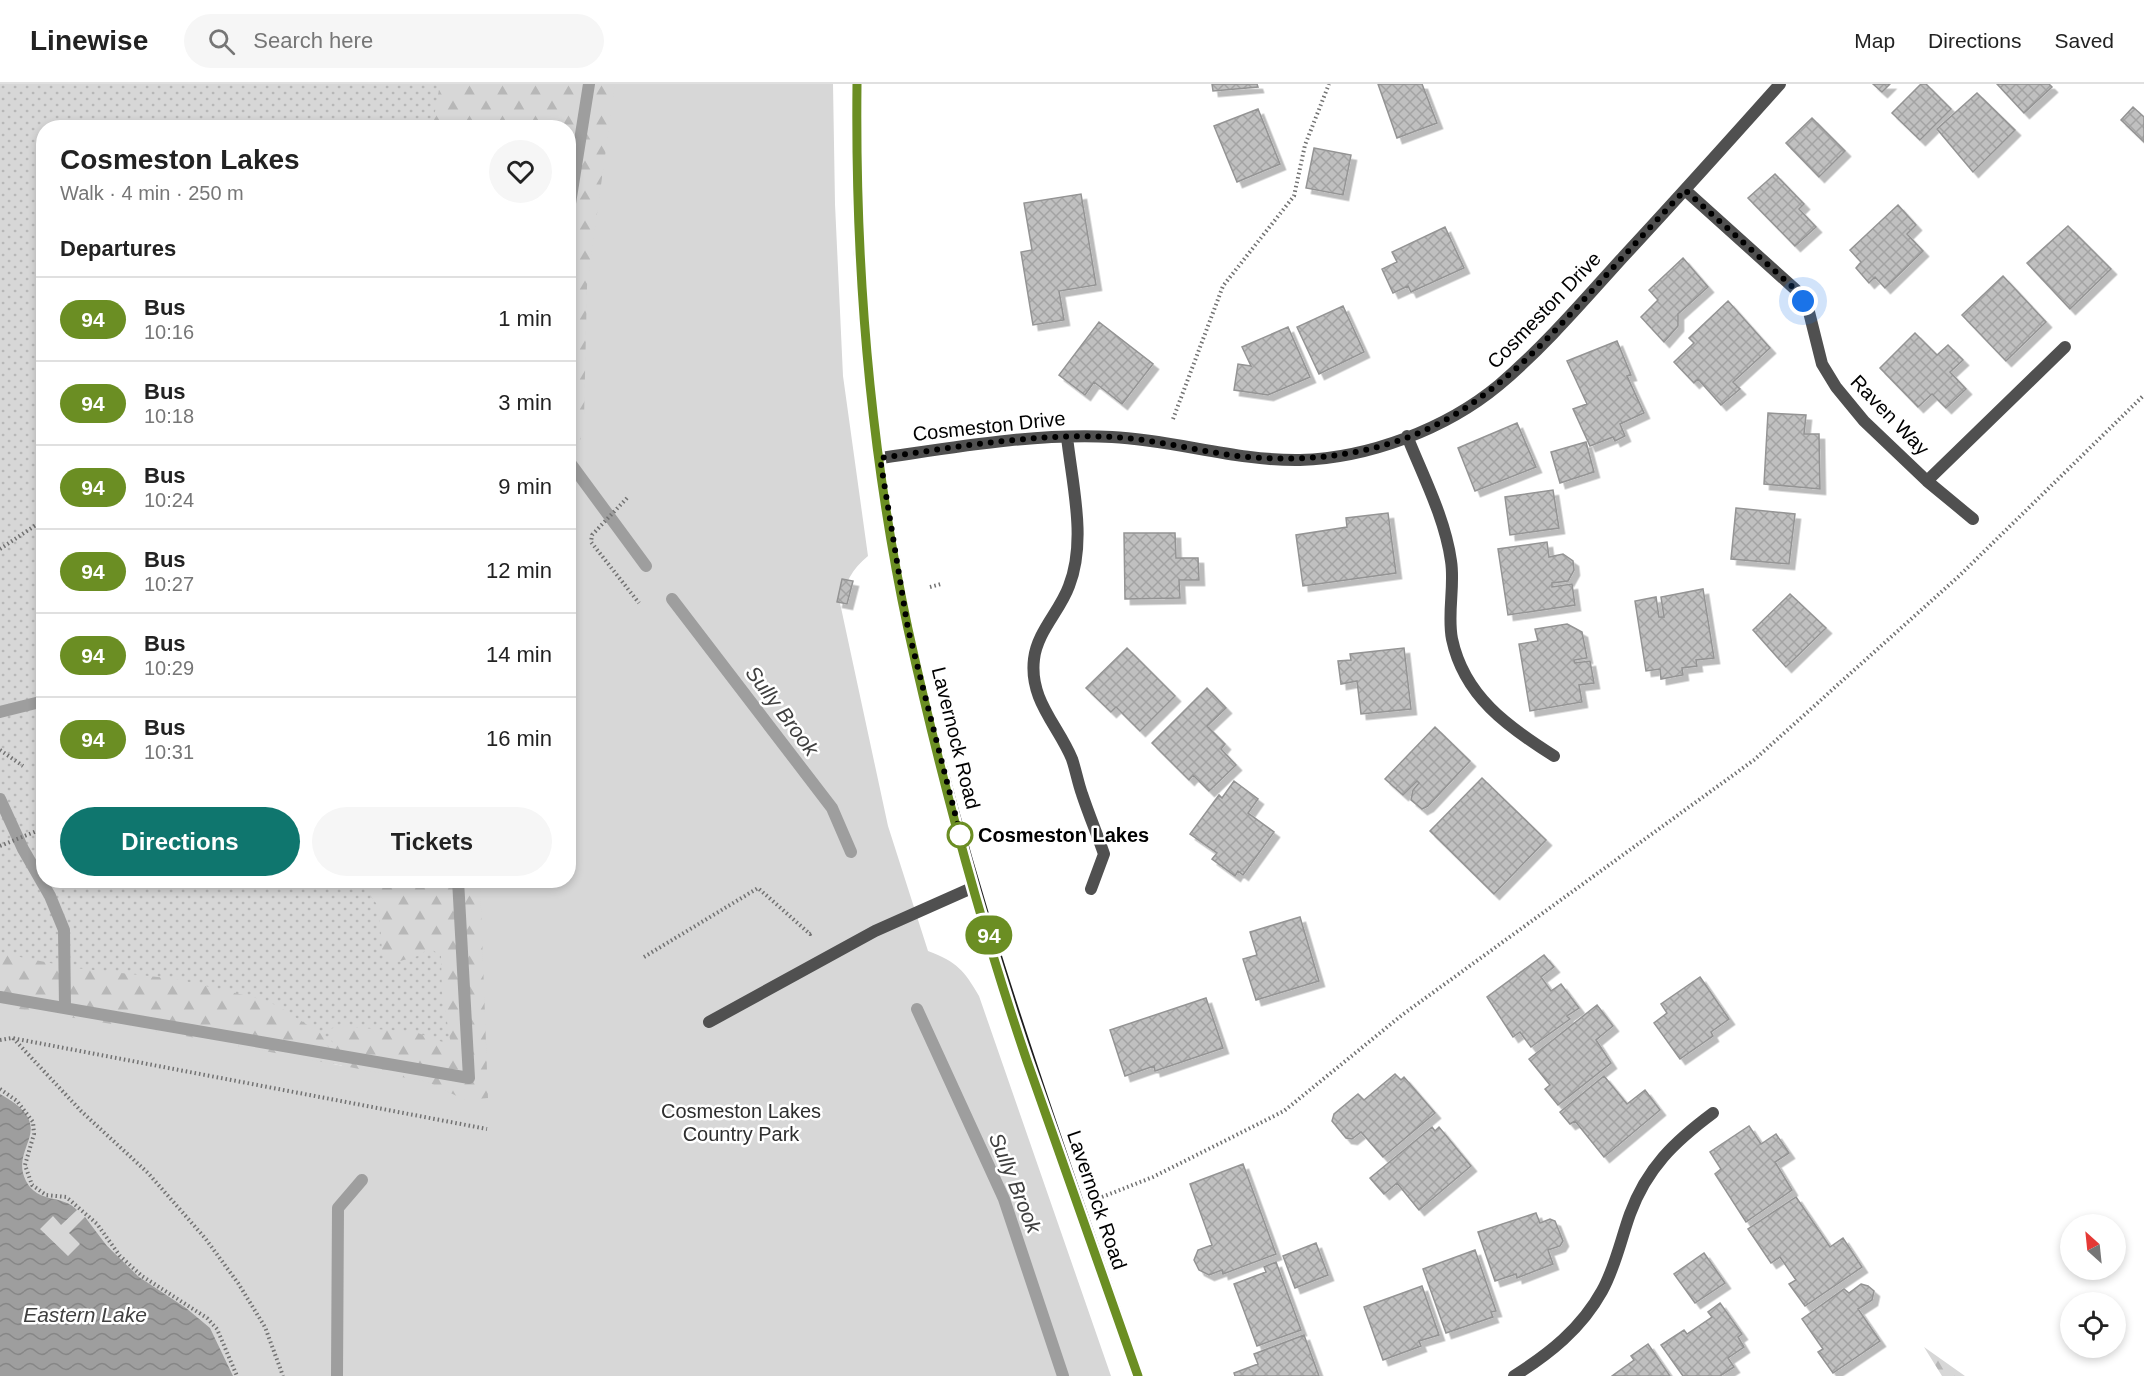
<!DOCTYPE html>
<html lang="en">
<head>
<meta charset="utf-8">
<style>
  :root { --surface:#fff; --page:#f6f6f6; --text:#222; --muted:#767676; --line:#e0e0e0; --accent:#0f766e }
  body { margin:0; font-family:Arial,sans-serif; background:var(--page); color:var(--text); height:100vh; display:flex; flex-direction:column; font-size:22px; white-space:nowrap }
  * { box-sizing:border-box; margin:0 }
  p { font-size:20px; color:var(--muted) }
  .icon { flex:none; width:33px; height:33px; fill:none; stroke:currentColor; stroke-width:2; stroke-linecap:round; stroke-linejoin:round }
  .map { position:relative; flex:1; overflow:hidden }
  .panel { position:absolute; left:36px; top:36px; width:540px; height:768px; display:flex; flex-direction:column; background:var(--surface); border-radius:24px; box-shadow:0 3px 9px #0003 }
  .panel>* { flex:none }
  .badge { padding:0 12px; border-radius:20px; font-size:21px; line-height:39px }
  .needle { width:39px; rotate:333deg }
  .buttons { position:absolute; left:2060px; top:1130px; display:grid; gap:12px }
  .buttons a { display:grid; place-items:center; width:66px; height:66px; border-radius:50%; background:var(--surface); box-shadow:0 3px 9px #0003; font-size:30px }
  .you { position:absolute; width:30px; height:30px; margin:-15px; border:4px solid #fff; border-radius:50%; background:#1a73e8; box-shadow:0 0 0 9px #1a73e833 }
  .map>.badge { position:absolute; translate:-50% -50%; box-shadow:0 0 0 3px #fff }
  h2 { padding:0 24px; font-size:22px; line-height:54px }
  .round { display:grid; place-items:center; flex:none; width:63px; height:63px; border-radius:32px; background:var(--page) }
  .overview { display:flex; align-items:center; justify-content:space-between; height:102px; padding:0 24px }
  h1 { font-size:28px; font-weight:700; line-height:45px }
  .button { display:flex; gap:12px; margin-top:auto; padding:12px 24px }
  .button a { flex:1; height:69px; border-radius:36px; background:var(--accent); color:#fff; font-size:24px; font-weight:700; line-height:69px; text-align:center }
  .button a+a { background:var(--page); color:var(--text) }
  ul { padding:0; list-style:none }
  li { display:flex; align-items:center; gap:18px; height:84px; padding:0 24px; border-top:2px solid var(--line) }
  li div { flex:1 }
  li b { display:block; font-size:22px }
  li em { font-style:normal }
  li .badge { min-width:66px; font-weight:700; text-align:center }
  header { display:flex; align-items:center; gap:36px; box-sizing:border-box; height:84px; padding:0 30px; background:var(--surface); border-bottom:2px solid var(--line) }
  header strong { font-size:28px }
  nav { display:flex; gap:33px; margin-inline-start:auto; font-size:21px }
  .search { width:420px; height:54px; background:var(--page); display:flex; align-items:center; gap:15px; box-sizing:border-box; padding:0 21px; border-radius:33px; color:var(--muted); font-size:22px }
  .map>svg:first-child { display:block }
  .grass { fill:url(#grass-dots) }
  .forest { fill:url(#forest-firs) }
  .park { fill:#d7d7d7 }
  .water { fill:url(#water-waves) }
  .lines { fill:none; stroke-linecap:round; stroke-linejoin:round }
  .stream { stroke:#9e9e9e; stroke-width:12 }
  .building { fill:url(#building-cross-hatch); stroke:#949494; stroke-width:1.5; filter:url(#shadow) }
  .path { stroke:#727272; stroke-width:4; stroke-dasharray:1.5 3; stroke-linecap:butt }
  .service { stroke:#505050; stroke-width:12 }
  .minor { stroke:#505050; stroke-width:12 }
  .secondary { stroke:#1d1d1d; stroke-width:12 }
  .line-casing { stroke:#fff; stroke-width:14 }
  .line { stroke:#6b8e23; stroke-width:9 }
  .walk { stroke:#000; stroke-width:6; stroke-dasharray:0 10.8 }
  .stop-dot { fill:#fff; stroke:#6b8e23; stroke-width:3 }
  .labels { text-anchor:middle; stroke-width:5; stroke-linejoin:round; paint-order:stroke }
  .street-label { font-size:20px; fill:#000; stroke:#fff }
  .stop-label { font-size:20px; font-weight:bold; fill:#000; stroke:#fff; text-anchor:start }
  .park-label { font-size:20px; fill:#2e2e2e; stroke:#fff }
  .water-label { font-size:21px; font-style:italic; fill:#3f3f3f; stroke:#fff }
</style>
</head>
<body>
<header>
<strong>Linewise</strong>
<div class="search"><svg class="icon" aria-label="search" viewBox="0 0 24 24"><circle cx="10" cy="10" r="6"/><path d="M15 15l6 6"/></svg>Search here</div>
<nav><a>Map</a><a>Directions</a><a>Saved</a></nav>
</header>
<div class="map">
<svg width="2144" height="1292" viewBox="0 0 2144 1292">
  <defs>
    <pattern id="grass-dots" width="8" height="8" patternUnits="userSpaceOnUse" patternTransform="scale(1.5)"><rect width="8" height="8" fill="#d7d7d7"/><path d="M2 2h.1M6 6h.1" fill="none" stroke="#b7b7b7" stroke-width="1.8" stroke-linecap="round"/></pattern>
    <pattern id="forest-firs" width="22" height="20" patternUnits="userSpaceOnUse" patternTransform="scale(1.5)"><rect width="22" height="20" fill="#d7d7d7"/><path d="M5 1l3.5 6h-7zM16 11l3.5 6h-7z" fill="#b7b7b7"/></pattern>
    <pattern id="water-waves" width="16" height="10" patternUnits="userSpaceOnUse" patternTransform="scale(1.5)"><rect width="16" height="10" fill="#9e9e9e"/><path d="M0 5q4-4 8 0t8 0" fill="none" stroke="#868686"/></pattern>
    <pattern id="building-cross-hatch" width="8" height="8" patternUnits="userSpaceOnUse" patternTransform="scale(1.5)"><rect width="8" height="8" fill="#c0c0c0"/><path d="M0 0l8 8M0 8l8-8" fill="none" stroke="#a3a3a3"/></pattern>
    <filter id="shadow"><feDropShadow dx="5.5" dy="5.5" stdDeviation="0" flood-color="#0004"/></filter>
  </defs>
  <rect width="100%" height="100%" fill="#fff"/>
  <path class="grass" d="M 0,0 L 615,0 L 568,44 L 44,44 L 44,796 L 480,797 L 488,1015 L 428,998 L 180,951 L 0,921 Z"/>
  <path class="forest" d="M 440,0 L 627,0 L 569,499 L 568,44 L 432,44 Z
    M 359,797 L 504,797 L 499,1009 L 281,1292 L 0,942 L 0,869 L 75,884 L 176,895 L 256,914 L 276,921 L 320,949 L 333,971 L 332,988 L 353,1009 L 328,947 L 336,942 L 415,948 L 451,961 L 442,908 L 441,872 L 430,864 L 418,872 L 393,879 L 382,867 L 379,823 Z
    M 1924,1263 L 1965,1292 L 1942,1292 Z"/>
  <path class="park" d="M 615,0 L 833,0 L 835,120 L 843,292 L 868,472 C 852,485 845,499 840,519 L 888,742 L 928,867 C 957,878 964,886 979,912 L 1111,1292 L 0,1292 L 0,922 L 180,951 L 428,998 L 465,1016 L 488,1014 L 480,797 L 568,796 L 569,422 L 584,335 L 587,202 Z"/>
  <path class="water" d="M 0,1010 C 62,1044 8,1062 26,1097 C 38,1120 62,1110 77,1126 L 61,1141 L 53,1132 L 40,1145 L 68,1172 L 80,1160 L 69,1149 L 85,1133 L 107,1162 L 139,1193 L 186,1224 L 210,1244 L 233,1292 L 0,1292 Z"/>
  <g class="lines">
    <path class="stream" d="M 568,132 L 589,0
      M 568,376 L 646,482
      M 672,515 L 832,724 L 851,768
      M 0,628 L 44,617
      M 0,715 L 23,765 L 50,812 L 64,846 L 65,923
      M 0,913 L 469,994 L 458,796
      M 917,925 L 1004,1115 L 1063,1292
      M 337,1292 L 338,1124 L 362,1096"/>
  </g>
  <path class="building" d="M 1212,0 L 1257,0 L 1258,3 L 1213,7 Z
    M 1378,0 L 1422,0 L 1437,39 L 1397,54 Z
    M 1873,0 L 1890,0 L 1882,8 Z
    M 1921,0 L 1926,0 L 1951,25 L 1920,56 L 1892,29 Z
    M 1997,0 L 2049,0 L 2052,3 L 2024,29 Z
    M 1977,9 L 2015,46 L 1973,88 L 1937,45 Z
    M 2133,23 L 2144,33 L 2144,58 L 2121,36 Z
    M 1258,25 L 1280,80 L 1237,98 L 1214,42 Z
    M 1812,34 L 1845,67 L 1819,93 L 1786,59 Z
    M 1314,64 L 1351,71 L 1343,111 L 1306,104 Z
    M 1775,90 L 1804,120 L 1799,125 L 1816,143 L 1795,162 L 1748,114 Z
    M 1081,110 L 1096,201 L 1059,207 L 1064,236 L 1033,241 L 1021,168 L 1032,166 L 1024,119 Z
    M 1898,121 L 1916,141 L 1907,150 L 1923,167 L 1885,204 L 1875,193 L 1869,199 L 1856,184 L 1861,178 L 1850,166 Z
    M 2068,142 L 2111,185 L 2070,225 L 2027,179 Z
    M 1445,143 L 1464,184 L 1411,208 L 1408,202 L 1393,209 L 1382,185 L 1397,178 L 1392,168 Z
    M 1683,174 L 1708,203 L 1678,230 L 1678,242 L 1664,258 L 1641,233 L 1658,216 L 1649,206 Z
    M 2003,192 L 2046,238 L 2006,277 L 1962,231 Z
    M 1728,217 L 1770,264 L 1733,298 L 1740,305 L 1721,321 L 1698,295 L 1694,299 L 1674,278 L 1694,259 L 1689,254 Z
    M 1343,222 L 1364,268 L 1319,290 L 1297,243 Z
    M 1099,238 L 1153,280 L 1122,320 L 1094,298 L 1085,311 L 1059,291 Z
    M 1288,243 L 1310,293 L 1268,311 L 1234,306 L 1238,280 L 1251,282 L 1242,263 Z
    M 1915,249 L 1937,271 L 1948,261 L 1963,276 L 1950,288 L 1966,305 L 1946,324 L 1932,310 L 1918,323 L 1880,284 Z
    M 1617,257 L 1631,291 L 1627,292 L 1644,329 L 1620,340 L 1625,352 L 1615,357 L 1613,353 L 1590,362 L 1573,325 L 1587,320 L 1567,277 Z
    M 1768,329 L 1806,331 L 1804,350 L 1819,350 L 1820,405 L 1764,400 Z
    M 1517,339 L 1536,383 L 1475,407 L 1458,364 Z
    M 1586,358 L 1594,388 L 1560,399 L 1551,368 Z
    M 1553,406 L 1559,444 L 1510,451 L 1505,413 Z
    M 1736,424 L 1795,430 L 1789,480 L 1731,475 Z
    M 1388,429 L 1396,489 L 1303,502 L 1296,451 L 1347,443 L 1346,434 Z
    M 1124,449 L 1175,449 L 1176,474 L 1198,474 L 1199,496 L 1179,496 L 1180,514 L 1125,515 Z
    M 1547,458 L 1549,473 L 1563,470 L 1573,477 L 1574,486 L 1568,497 L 1552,499 L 1552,503 L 1572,500 L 1575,521 L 1508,531 L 1498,465 Z
    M 842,495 L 853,497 L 847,520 L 837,518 Z
    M 1703,505 L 1714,574 L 1696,576 L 1697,582 L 1682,584 L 1683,591 L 1661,595 L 1660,585 L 1646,587 L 1635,517 L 1656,513 L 1659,533 L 1664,533 L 1661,513 Z
    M 1790,510 L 1826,544 L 1786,583 L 1753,546 Z
    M 1567,540 L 1582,548 L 1587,574 L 1574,576 L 1575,579 L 1590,577 L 1594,599 L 1579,601 L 1582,618 L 1530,627 L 1519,560 L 1538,557 L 1535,545 Z
    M 1127,564 L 1175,612 L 1140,647 L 1116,623 L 1111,628 L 1086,604 Z
    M 1404,564 L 1411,625 L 1361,630 L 1357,597 L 1341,600 L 1338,577 L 1351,576 L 1350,570 Z
    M 1207,604 L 1226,624 L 1207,642 L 1225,660 L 1221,665 L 1236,681 L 1209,707 L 1193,691 L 1189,696 L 1152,659 Z
    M 1435,643 L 1470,677 L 1428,722 L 1422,725 L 1411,716 L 1413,706 L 1419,699 L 1417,697 L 1403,711 L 1385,695 Z
    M 1482,694 L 1546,756 L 1494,810 L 1430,747 Z
    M 1234,697 L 1258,715 L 1248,729 L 1274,748 L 1243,791 L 1238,787 L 1235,792 L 1212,775 L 1217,769 L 1190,750 L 1219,711 L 1222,714 Z
    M 1300,833 L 1319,897 L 1256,916 L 1243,875 L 1257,871 L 1250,848 Z
    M 1544,871 L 1554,883 L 1541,893 L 1551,907 L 1561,900 L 1579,924 L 1567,932 L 1570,935 L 1531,963 L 1520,948 L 1513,953 L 1487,913 Z
    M 1700,893 L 1729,935 L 1711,948 L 1713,952 L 1680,975 L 1654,939 L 1667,929 L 1661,920 Z
    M 1206,914 L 1223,964 L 1155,987 L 1154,982 L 1125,992 L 1110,946 Z
    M 1597,921 L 1613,942 L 1596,956 L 1611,979 L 1558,1021 L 1545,1005 L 1550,1001 L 1529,975 Z
    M 1395,990 L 1401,996 L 1404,993 L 1435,1029 L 1383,1073 L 1361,1048 L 1352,1055 L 1346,1054 L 1332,1037 L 1334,1030 L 1358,1010 L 1364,1016 Z
    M 1604,992 L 1627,1020 L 1645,1006 L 1660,1026 L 1604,1073 L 1575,1037 L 1570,1040 L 1560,1028 Z
    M 1749,1042 L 1761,1060 L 1776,1050 L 1789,1069 L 1775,1078 L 1792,1106 L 1746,1138 L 1715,1090 L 1721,1085 L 1710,1068 Z
    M 1432,1043 L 1435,1047 L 1439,1043 L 1471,1082 L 1419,1126 L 1397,1099 L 1384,1110 L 1370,1094 Z
    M 1243,1080 L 1276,1170 L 1223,1190 L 1222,1186 L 1209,1191 L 1199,1186 L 1194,1176 L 1198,1166 L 1212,1161 L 1190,1100 Z
    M 1796,1113 L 1830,1163 L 1843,1154 L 1862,1183 L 1805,1222 L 1789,1200 L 1796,1196 L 1780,1173 L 1771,1179 L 1748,1145 Z
    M 1536,1129 L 1540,1139 L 1550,1135 L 1555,1137 L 1563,1157 L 1560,1162 L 1548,1166 L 1553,1180 L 1517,1194 L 1516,1190 L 1495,1197 L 1478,1148 Z
    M 1316,1159 L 1328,1191 L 1295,1204 L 1283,1172 Z
    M 1475,1166 L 1496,1227 L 1491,1228 L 1493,1233 L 1446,1249 L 1423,1185 Z
    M 1704,1169 L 1725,1199 L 1695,1219 L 1674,1190 Z
    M 1276,1178 L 1301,1246 L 1257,1262 L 1234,1200 L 1266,1188 L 1264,1183 Z
    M 1861,1200 L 1868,1202 L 1874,1207 L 1872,1216 L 1858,1225 L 1880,1257 L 1833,1289 L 1818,1268 L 1823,1265 L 1802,1235 L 1844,1205 L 1849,1209 Z
    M 1422,1202 L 1439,1251 L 1419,1257 L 1421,1262 L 1383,1276 L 1364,1223 Z
    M 1720,1219 L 1742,1250 L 1738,1253 L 1744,1263 L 1728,1274 L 1734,1283 L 1720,1292 L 1683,1292 L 1661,1261 L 1684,1246 L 1687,1250 L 1712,1233 L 1708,1228 Z
    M 1304,1251 L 1319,1292 L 1235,1292 L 1234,1289 L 1258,1280 L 1254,1270 Z
    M 1648,1260 L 1670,1292 L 1612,1292 L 1634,1276 L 1631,1272 Z"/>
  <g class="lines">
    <path class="path" d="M 1173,335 L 1223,202 L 1294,112 L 1305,61 L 1329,0
      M 627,414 L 592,451 L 591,458 L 639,519
      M 0,465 L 39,439 L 44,429
      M 930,503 L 941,500
      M 0,666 L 23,682
      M 0,762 L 44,744
      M 644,873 L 758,804 L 810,850 L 813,848
      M 13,954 L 81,1027 L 148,1089 L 205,1154 L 238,1199 L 265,1243 L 283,1292
      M 0,956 L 12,954 L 487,1045
      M 0,1005 L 17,1017 L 33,1038 L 34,1050 L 25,1081 L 32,1101 L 46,1111 L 66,1113 L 71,1117 L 97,1140 L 120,1172 L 142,1192 L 207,1234 L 217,1245 L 237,1292
      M 1102,1113 L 1153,1093 L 1284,1027 L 1402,931 L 1754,676 L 1959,492 L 2144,311"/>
    <path class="service" d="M 709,938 L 875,847 L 974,803"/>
    <path class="minor" d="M 1685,106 L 1796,206 L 1809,228 L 1822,280 L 1836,303 L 1864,337 L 1927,397 L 1973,435
      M 1407,352 C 1423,392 1445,434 1451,477 C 1455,502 1447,530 1452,555 C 1464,612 1508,643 1554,672
      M 1067,353 C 1072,399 1087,457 1069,502 C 1060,527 1037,548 1034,575 C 1029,616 1058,641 1072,675 C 1076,687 1078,699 1082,710 C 1089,731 1097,750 1104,770 L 1091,805
      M 881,374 C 956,363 1035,349 1112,353 C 1175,356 1236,377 1300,376 C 1369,374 1446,345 1499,301 C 1545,262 1584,216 1624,172 C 1677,115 1729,57 1780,0
      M 1927,397 L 2065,263
      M 1514,1292 C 1549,1270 1581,1245 1602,1207 C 1615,1184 1621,1155 1630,1130 C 1647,1084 1674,1058 1713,1029"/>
    <path class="secondary" d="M 857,0 C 854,181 871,368 908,545 C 963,801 1053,1046 1138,1292"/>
  </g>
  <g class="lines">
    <g class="line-casing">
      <path id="line" d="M 857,0 C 855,181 870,367 908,545 C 940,690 979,836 1027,977 C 1063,1082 1102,1187 1138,1292"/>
    </g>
    <use href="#line" class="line"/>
    <path class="walk" d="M 960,751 L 963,761 L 908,545 L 880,374 C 956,363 1035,349 1112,353 C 1154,355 1196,367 1238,372 C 1312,380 1389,370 1454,331 C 1507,299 1548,255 1589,210 C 1621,175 1653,140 1685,106 L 1796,206 L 1803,217"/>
  </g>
  <circle class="stop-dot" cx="960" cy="751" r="12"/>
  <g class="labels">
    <g class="street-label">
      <text transform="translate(1544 226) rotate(-46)" y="7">Cosmeston Drive</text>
      <text transform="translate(1890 331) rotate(46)" y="7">Raven Way</text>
      <text transform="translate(989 342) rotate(-6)" y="7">Cosmeston Drive</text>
      <text transform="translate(956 654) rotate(76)" y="7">Lavernock Road</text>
      <text transform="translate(1097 1116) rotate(71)" y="7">Lavernock Road</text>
    </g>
    <g class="stop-label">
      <text x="978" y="758">Cosmeston Lakes</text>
    </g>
    <g class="park-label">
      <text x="741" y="1034">Cosmeston Lakes<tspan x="741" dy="23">Country Park</tspan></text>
    </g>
    <g class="water-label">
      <text transform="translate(782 627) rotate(53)" y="7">Sully Brook</text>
      <text transform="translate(1015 1099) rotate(68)" y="7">Sully Brook</text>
      <text x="85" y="1238">Eastern Lake</text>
    </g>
  </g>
</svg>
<div class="buttons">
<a><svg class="needle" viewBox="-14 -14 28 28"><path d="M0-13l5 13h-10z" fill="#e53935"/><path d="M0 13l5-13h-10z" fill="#767676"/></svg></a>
<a><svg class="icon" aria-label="locate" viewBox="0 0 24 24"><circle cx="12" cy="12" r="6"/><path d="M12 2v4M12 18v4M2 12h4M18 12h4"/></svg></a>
</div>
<div class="you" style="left:1803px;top:217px"></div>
<b class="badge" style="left:989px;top:851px;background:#6b8e23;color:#fff">94</b>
<section class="panel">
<div class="overview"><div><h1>Cosmeston Lakes</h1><p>Walk · 4 min · 250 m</p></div><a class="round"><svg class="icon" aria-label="heart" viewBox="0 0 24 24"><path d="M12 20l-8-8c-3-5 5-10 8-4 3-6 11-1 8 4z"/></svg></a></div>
<h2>Departures</h2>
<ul>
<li><span class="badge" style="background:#6b8e23;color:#fff">94</span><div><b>Bus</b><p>10:16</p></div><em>1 min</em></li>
<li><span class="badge" style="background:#6b8e23;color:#fff">94</span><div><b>Bus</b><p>10:18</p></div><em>3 min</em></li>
<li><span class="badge" style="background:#6b8e23;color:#fff">94</span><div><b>Bus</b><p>10:24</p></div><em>9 min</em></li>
<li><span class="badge" style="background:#6b8e23;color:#fff">94</span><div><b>Bus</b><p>10:27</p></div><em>12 min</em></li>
<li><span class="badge" style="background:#6b8e23;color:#fff">94</span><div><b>Bus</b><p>10:29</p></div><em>14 min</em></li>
<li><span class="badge" style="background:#6b8e23;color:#fff">94</span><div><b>Bus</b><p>10:31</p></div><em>16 min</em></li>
</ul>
<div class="button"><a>Directions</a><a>Tickets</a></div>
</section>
</div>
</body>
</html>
